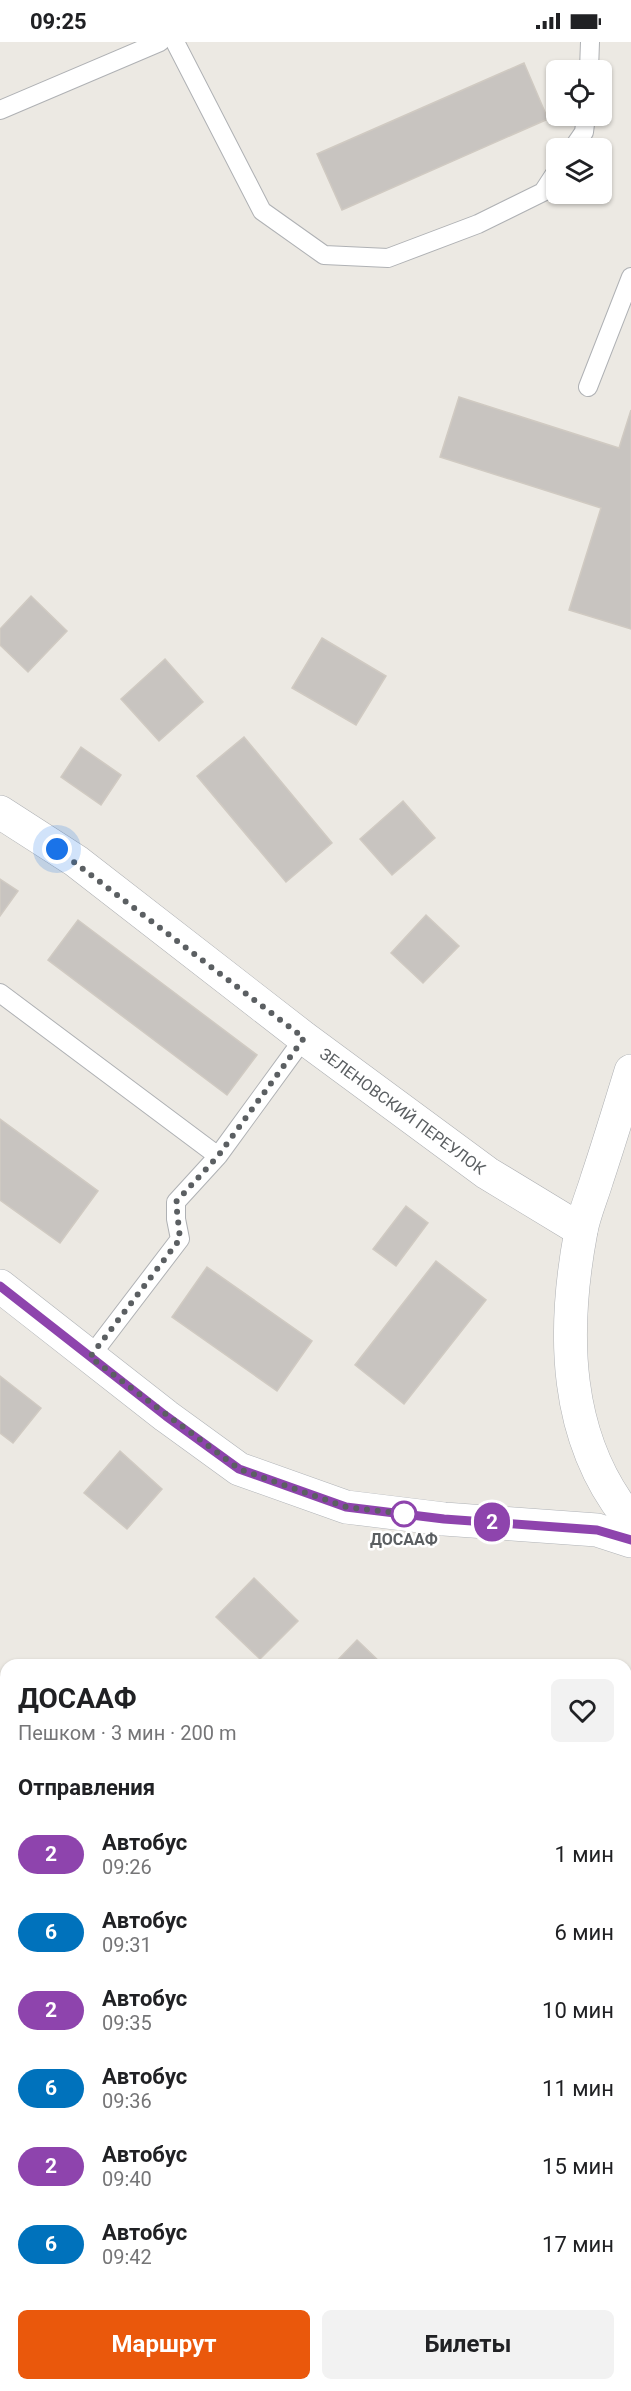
<!DOCTYPE html>
<html lang="ru">
<head>
<meta charset="utf-8">
<style>
  :root { --surface:#fff; --page:#f2f2f2; --text:#202124; --muted:#757577; --accent:#ea580c }
  body { margin:0; font-family:Roboto,sans-serif; background:var(--page); color:var(--text); height:100vh; display:flex; flex-direction:column; font-size:22px; white-space:nowrap }
  * { box-sizing:border-box; margin:0 }
  p { font-size:20px; color:var(--muted) }
  .icon { flex:none; width:33px; height:33px; fill:none; stroke:currentColor; stroke-width:2; stroke-linecap:round; stroke-linejoin:round }
  .map { position:relative; flex:1; overflow:hidden }
  .panel { position:absolute; left:0px; top:1617px; width:632px; height:732px; display:flex; flex-direction:column; background:var(--surface); border-radius:18px 18px 0 0; box-shadow:0 2px 4px #0004 }
  .panel>* { flex:none }
  .badge { padding:0 12px; border-radius:20px; font-size:21px; line-height:39px }
  .fabs { position:absolute; left:546px; top:18px; display:grid; gap:12px }
  .fabs a { display:grid; place-items:center; width:66px; height:66px; border-radius:9px; background:var(--surface); box-shadow:0 2px 4px #0004; font-size:30px }
  .you { position:absolute; width:30px; height:30px; margin:-15px; border:4px solid #fff; border-radius:50%; background:#1a73e8; box-shadow:0 0 0 9px #1a73e833 }
  .map>.badge { position:absolute; translate:-50% -50%; box-shadow:0 0 0 3px #fff }
  h2 { padding:0 18px; font-size:22px; line-height:54px }
  .round { display:grid; place-items:center; flex:none; width:63px; height:63px; border-radius:9px; background:var(--page) }
  .head { display:flex; align-items:center; justify-content:space-between; height:102px; padding:0 18px }
  h1 { font-size:28px; font-weight:700; line-height:45px }
  .action { display:flex; gap:12px; margin-top:auto; padding:12px 18px }
  .action a { flex:1; height:69px; border-radius:9px; background:var(--accent); color:#fff; font-size:24px; font-weight:700; line-height:69px; text-align:center }
  .action a+a { background:var(--page); color:var(--text) }
  ul { padding:0; list-style:none }
  li { display:flex; align-items:center; gap:18px; height:78px; padding:0 18px }
  li div { flex:1 }
  li b { display:block; font-size:22px }
  li em { font-style:normal }
  li .badge { min-width:66px; font-weight:700; text-align:center }
  .status { display:flex; justify-content:space-between; align-items:center; height:42px; padding:0 30px; background:var(--surface); direction:ltr }
  .status svg { height:16px; fill:currentColor }
  .map>svg:first-child { display:block }
  .building { fill:#c8c4c0; stroke:#d0cac2; stroke-width:1.5 }
  .lines { fill:none; stroke-linecap:round; stroke-linejoin:round }
  .lane-casing { stroke:#afb1b4; stroke-width:20 }
  .street-casing { stroke:#afb1b4; stroke-width:34 }
  .secondary-casing { stroke:#b0b3b7; stroke-width:34 }
  .lane { stroke:#fff; stroke-width:18 }
  .street { stroke:#fff; stroke-width:33 }
  .secondary { stroke:#fff; stroke-width:33 }
  .line-casing { stroke:#fff; stroke-width:14 }
  .line { stroke:#8e44ad; stroke-width:9 }
  .walk { stroke:#5b5f62; stroke-width:6; stroke-dasharray:0 10.8 }
  .stop-dot { fill:#fff; stroke:#8e44ad; stroke-width:3 }
  .labels { text-anchor:middle; stroke-width:5; stroke-linejoin:round; paint-order:stroke }
  .street-label { font-size:16px; fill:#5b5f62; stroke:#fff }
  .stop-label { font-size:16px; font-weight:bold; fill:#5b5f62; stroke:#fff }
</style>
</head>
<body>
<div class="status"><b>09:25</b><svg viewBox="0 0 49 12"><path d="M0 12V9h3v3zM5 12V6h3v6zM10 12V3h3v9zM15 12V0h3v12zM26 1h20v11H26zM47 4h2v5h-2z"/></svg></div>
<div class="map">
<svg width="631" height="2349" viewBox="0 0 631 2349">
  <rect width="100%" height="100%" fill="#ece9e3"/>
  <path class="building" d="M 524,21 L 548,77 L 342,168 L 317,112 Z
    M 459,355 L 619,406 L 631,368 L 631,587 L 569,568 L 601,466 L 440,415 Z
    M 31,554 L 67,589 L 28,630 L 0,603 L 0,587 Z
    M 322,596 L 386,634 L 356,683 L 292,646 Z
    M 165,617 L 203,660 L 159,699 L 121,657 Z
    M 244,695 L 332,801 L 286,840 L 197,734 Z
    M 81,705 L 121,733 L 101,763 L 61,735 Z
    M 403,759 L 435,796 L 392,833 L 360,797 Z
    M 0,837 L 18,849 L 0,874 Z
    M 426,873 L 459,904 L 423,941 L 391,911 Z
    M 78,878 L 257,1013 L 227,1053 L 48,918 Z
    M 0,1077 L 98,1149 L 60,1201 L 0,1158 Z
    M 406,1164 L 428,1181 L 396,1224 L 373,1207 Z
    M 436,1219 L 486,1258 L 404,1362 L 355,1323 Z
    M 207,1225 L 312,1299 L 277,1349 L 172,1275 Z
    M 0,1334 L 41,1366 L 13,1401 L 0,1391 Z
    M 120,1409 L 162,1447 L 127,1487 L 84,1451 Z
    M 254,1536 L 298,1579 L 260,1617 L 216,1575 Z
    M 357,1598 L 383,1623 L 333,1623 Z
    M 631,1994 L 631,2042 L 626,2037 L 626,1999 Z
    M 631,2318 L 631,2349 L 624,2349 L 620,2343 L 626,2343 L 626,2322 Z"/>
  <g class="lines">
    <g class="lane-casing">
      <path id="lane" d="M 175,0 L 262,169 L 324,213 L 388,216 L 478,182 L 543,150 L 556,130
        M 589,28 L 590,0
        M 0,68 L 160,0
        M 573,106 L 584,90 L 586,74
        M 588,345 L 631,235
        M 0,951 L 218,1114 L 304,996
        M 90,1315 L 180,1197 L 176,1177 L 176,1160 L 218,1114"/>
    </g>
    <g class="street-casing">
      <g id="street">
        <path id="s1" d="M 0,770 L 76,819 L 304,996 L 487,1131 L 581,1188"/>
        <path d="M 631,1029 C 620,1065 609,1101 597,1137 C 592,1154 584,1172 581,1189 C 562,1290 563,1397 631,1479"/>
        <path d="M 626,1683 L 631,1679"/>
        <path d="M 0,2036 L 6,2042"/>
        <path d="M 0,2197 L 6,2192"/>
        <path d="M 462,2343 L 471,2349"/>
      </g>
    </g>
    <g class="secondary-casing">
      <path id="secondary" d="M 0,1244 L 166,1374 L 239,1427 L 346,1465 L 444,1477 L 597,1488 L 631,1499"/>
    </g>
    <use href="#lane" class="lane"/>
    <use href="#street" class="street"/>
    <use href="#secondary" class="secondary"/>
  </g>
  <g class="lines">
    <g class="line-casing">
      <path id="line" d="M 0,1244 L 166,1374 L 239,1427 L 346,1465 L 444,1477 L 597,1488 L 631,1498"/>
    </g>
    <use href="#line" class="line"/>
    <path class="walk" d="M 57,807 L 304,996 L 218,1114 L 176,1160 L 180,1197 L 90,1315 L 239,1427 L 346,1465 L 404,1472"/>
  </g>
  <circle class="stop-dot" cx="404" cy="1472" r="12"/>
  <g class="labels">
    <g class="street-label">
      <text dy="6" stroke="none"><textPath href="#s1" startOffset="502">ЗЕЛЕНОВСКИЙ ПЕРЕУЛОК</textPath></text>
    </g>
    <g class="stop-label">
      <text x="404" y="1503">ДОСААФ</text>
    </g>
  </g>
</svg>
<div class="fabs">
<a><svg class="icon" aria-label="locate" viewBox="0 0 24 24"><circle cx="12" cy="12" r="6"/><path d="M12 2v4M12 18v4M2 12h4M18 12h4"/></svg></a>
<a><svg class="icon" aria-label="layers" viewBox="0 0 24 24"><path d="M12 4l9 5-9 5-9-5zM3 14l9 5 9-5"/></svg></a>
</div>
<div class="you" style="left:57px;top:807px"></div>
<b class="badge" style="left:492px;top:1480px;background:#8e44ad;color:#fff">2</b>
<section class="panel">
<div class="head"><div><h1>ДОСААФ</h1><p>Пешком · 3 мин · 200 m</p></div><a class="round"><svg class="icon" aria-label="heart" viewBox="0 0 24 24"><path d="M12 20l-8-8c-3-5 5-10 8-4 3-6 11-1 8 4z"/></svg></a></div>
<h2>Отправления</h2>
<ul>
<li><span class="badge" style="background:#8e44ad;color:#fff">2</span><div><b>Автобус</b><p>09:26</p></div><em>1 мин</em></li>
<li><span class="badge" style="background:#0072bc;color:#fff">6</span><div><b>Автобус</b><p>09:31</p></div><em>6 мин</em></li>
<li><span class="badge" style="background:#8e44ad;color:#fff">2</span><div><b>Автобус</b><p>09:35</p></div><em>10 мин</em></li>
<li><span class="badge" style="background:#0072bc;color:#fff">6</span><div><b>Автобус</b><p>09:36</p></div><em>11 мин</em></li>
<li><span class="badge" style="background:#8e44ad;color:#fff">2</span><div><b>Автобус</b><p>09:40</p></div><em>15 мин</em></li>
<li><span class="badge" style="background:#0072bc;color:#fff">6</span><div><b>Автобус</b><p>09:42</p></div><em>17 мин</em></li>
</ul>
<div class="action"><a>Маршрут</a><a>Билеты</a></div>
</section>
</div>
</body>
</html>
